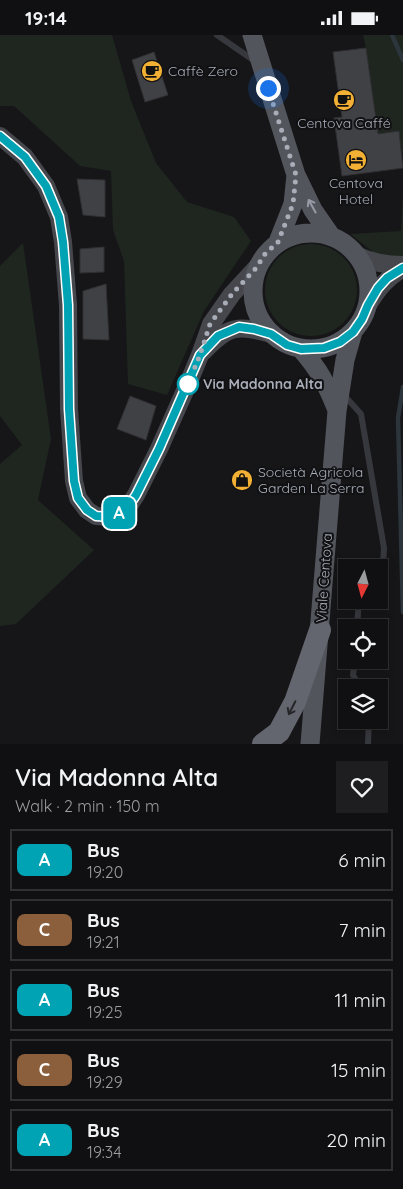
<!DOCTYPE html>
<html lang="en">
<head>
<meta charset="utf-8">
<style>
  :root { --surface:#101012; --page:#1e1e20; --text:#f1f3f6; --muted:#9c9d9f; --line:#303032 }
  body { margin:0; font-family:Quicksand,sans-serif; background:var(--page); color:var(--text); height:100vh; display:flex; flex-direction:column; font-size:19px; white-space:nowrap }
  * { box-sizing:border-box; margin:0 }
  p { font-size:16px; color:var(--muted) }
  .icon { flex:none; width:28px; height:28px; fill:none; stroke:currentColor; stroke-width:2; stroke-linecap:round; stroke-linejoin:round }
  .map { position:relative; height:709px; overflow:hidden }
  .side { display:flex; flex-direction:column; background:var(--surface); flex:1 }
  .side>* { flex:none }
  .badge { padding:0 10px; border-radius:8px; font-size:18px; line-height:32px }
  .needle { width:32px; rotate:186deg }
  .tools { position:absolute; left:338px; top:524px; display:grid; gap:10px }
  .tools a { display:grid; place-items:center; width:50px; height:50px; border-radius:0px; background:var(--surface); box-shadow:0 2px 8px #0003,0 0 0 1px var(--line); font-size:25px }
  .you { position:absolute; width:25px; height:25px; margin:-12px; border:4px solid #fff; border-radius:50%; background:#1a73e8; box-shadow:0 0 0 8px #1a73e833 }
  .map>.badge { position:absolute; translate:-50% -50%; box-shadow:0 0 0 2px #fff }
  .round { display:grid; place-items:center; flex:none; width:52px; height:52px; border-radius:0px; background:var(--page) }
  .overview { display:flex; align-items:center; justify-content:space-between; height:85px; padding:0 15px }
  h1 { font-size:24px; font-weight:600; line-height:38px }
  ul { padding:0; list-style:none }
  li { display:flex; align-items:center; gap:15px; height:62px; margin:0 10px 8px; padding:0 5px; border:2px solid var(--line); border-radius:0px }
  li div { flex:1 }
  li b { display:block; font-size:19px }
  li em { font-style:normal }
  li .badge { min-width:55px; font-weight:700; text-align:center }
  .status { display:flex; justify-content:space-between; align-items:center; height:35px; padding:0 25px; background:var(--surface); direction:ltr }
  .status svg { height:14px; fill:currentColor }
  .map>svg:first-child { display:block }
  .green { fill:#1e261f }
  .lines { fill:none; stroke-linecap:round; stroke-linejoin:round }
  .stream { stroke:#2c353c; stroke-width:4.5 }
  .building { fill:#404145; stroke:#303034 }
  .lane { stroke:#37383d; stroke-width:6 }
  .secondary { stroke:#45474d; stroke-width:18 }
  .primary { stroke:#53555c; stroke-width:19 }
  .highway { stroke:#63666e; stroke-width:22 }
  .oneway { stroke:#979ba6 }
  .oneway2 { stroke:#26262a }
  .line-casing { stroke:#fff; stroke-width:11 }
  .line { stroke:#00a3b4; stroke-width:8 }
  .walk { stroke:#a8adb8; stroke-width:5; stroke-dasharray:0 9 }
  .stop-dot { fill:#fff; stroke:#00a3b4; stroke-width:2.5 }
  .labels { text-anchor:middle; stroke-width:4; stroke-linejoin:round; paint-order:stroke }
  .poi-label { font-size:14px; fill:#a8adb8; stroke:#111113; text-anchor:start }
  .stop-label { font-size:14px; font-weight:bold; fill:#a8adb8; stroke:#111113; text-anchor:start }
  .street-label { font-size:14px; fill:#a8adb8; stroke:#111113 }
</style>
</head>
<body>
<div class="status"><b>19:14</b><svg viewBox="0 0 49 12"><path d="M0 12V9h3v3zM5 12V6h3v6zM10 12V3h3v9zM15 12V0h3v12zM26 1h20v11H26zM47 4h2v5h-2z"/></svg></div>
<div class="map">
<svg width="403" height="709" viewBox="0 0 403 709">
  <rect width="100%" height="100%" fill="#161618"/>
  <path class="green" d="M 0,0 L 112,0 L 131,66 L 156,128 L 187,167 L 234,182 L 251,206 L 204,276 L 167,360 L 128,349 L 124,226 L 113,195 L 111,136 L 80,131 L 14,71 L 0,71 Z
    M 363,0 L 403,0 L 403,124 L 399,96 L 378,99 L 366,13 Z
    M 403,158 L 403,224 L 399,225 L 373,217 L 350,199 L 401,196 Z
    M 23,208 L 51,404 L 38,465 L 94,515 L 16,589 L 0,591 L 0,429 L 22,410 L 0,381 L 0,231 Z
    M265 255a46 46 0 1 1 92 0a46 46 0 1 1-92 0Z"/>
  <g class="lines">
    <path class="stream" d="M 392,0 L 403,25
      M 403,352 L 398,383 L 403,577"/>
  </g>
  <path class="building" d="M 366,13 L 378,99 L 399,96 L 403,133 L 342,141 L 334,83 L 342,82 L 333,17 Z
    M 154,17 L 168,60 L 145,67 L 132,25 Z
    M 77,144 L 105,145 L 105,182 L 83,180 Z
    M 104,212 L 104,237 L 80,238 L 80,214 Z
    M 106,249 L 109,305 L 83,304 L 83,256 Z
    M 130,361 L 156,371 L 146,405 L 117,394 Z"/>
  <g class="lines">
    <path class="lane" d="M 217,0 L 256,27
      M 343,359 L 361,379 L 384,513 L 383,529 L 379,535
      M 357,592 L 359,565
      M 355,625 L 353,640 L 360,652
      M 368,709 L 369,685"/>
    <path class="secondary" d="M 0,101 L 25,122 L 46,151 L 59,182 L 63,207 L 68,270 L 69,374 L 74,446 L 78,463 L 87,475 L 96,481 L 111,482 L 126,475 L 136,460 L 159,414 L 188,349 L 200,320 L 211,289 L 232,259 L 257,232
      M 358,221 C 373,228 387,230 403,230
      M 368,270 C 379,252 386,244 403,233
      M 204,316 C 228,291 238,289 271,299"/>
    <path class="primary" d="M 252,0 L 296,140 L 313,175 L 331,201
      M253 256a58 58 0 1 1 116 0a58 58 0 1 1-116 0Z
      M 278,207 L 293,169 L 296,140
      M 301,314 C 320,336 326,348 337,375
      M 310,709 L 337,376 L 345,325 L 353,297"/>
    <path class="highway" d="M 263,709 L 279,697 L 295,667 L 320,595"/>
  </g>
  <defs><path id="oneway-shaft" d="M-6 0H5M1.5-3L5.5 0L1.5 3" fill="none" stroke-width="1.6" stroke-linecap="round" stroke-linejoin="round" transform="scale(1.25)"/></defs>
  <use class="oneway" href="#oneway-shaft" transform="translate(312 171) rotate(-119)"/>
  <use class="oneway2" href="#oneway-shaft" transform="translate(292 673) rotate(117)"/>
  <g class="lines">
    <g class="line-casing">
      <path id="line" d="M 0,101 L 25,122 L 46,151 L 59,182 L 63,207 L 68,270 L 69,374 L 74,446 L 78,463 L 87,475 L 96,481 L 110,482 L 126,475 L 136,460 L 159,414 L 200,320 L 218,301 L 239,292 L 254,294 L 271,299 L 287,310 L 301,314 L 324,313 L 340,307 L 353,297 L 362,284 L 368,270 L 378,253 L 387,243 L 403,233"/>
    </g>
    <use href="#line" class="line"/>
    <path class="walk" d="M 188,349 L 200,320 L 210,289 L 232,259 L 257,232 L 264,220 L 278,207 L 293,169 L 296,140 L 268,53"/>
  </g>
  <defs>
    <g id="cafe-disc" transform="scale(1.125)"><circle r="9.5" fill="#f2b134" stroke="#111113"/><path d="M-5.5-4.5H6V0H3Q3 3.5 0 3.5H-2.5Q-5.5 3.5-5.5 0ZM3-3.2v2h1.7v-2ZM-6 4.5H4V6H-6Z" fill="#111"/></g>
    <g id="hotel-disc" transform="scale(1.125)"><circle r="9.5" fill="#f2b134" stroke="#111113"/><path d="M-6-4.5h1.5V1H6V5H4.5V3h-9V5H-6ZM-4 0a1.8 1.8 0 1 1 3.6 0ZM.5 0V-2.5h3Q6-2.5 6 0Z" fill="#111"/></g>
    <g id="shop-disc" transform="scale(1.125)"><circle r="9.5" fill="#f2b134" stroke="#111113"/><path d="M-5-2.5h2.3a2.7 3.5 0 0 1 5.4 0H5L5.5 6h-11ZM-1.5-2.5h3a1.5 2.3 0 0 0-3 0Z" fill="#111"/></g>
  </defs>
  <g fill-rule="evenodd">
    <use href="#cafe-disc" x="152" y="36"/>
    <use href="#cafe-disc" x="344" y="65"/>
    <use href="#hotel-disc" x="356" y="125"/>
    <use href="#shop-disc" x="242" y="445"/>
  </g>
  <circle class="stop-dot" cx="188" cy="349" r="10"/>
  <g class="labels">
    <g class="poi-label">
      <text x="168" y="41">Caffè Zero</text>
      <text x="344" y="93" text-anchor="middle">Centova Caffé</text>
      <text x="356" y="153" text-anchor="middle">Centova<tspan x="356" dy="16">Hotel</tspan></text>
      <text x="258" y="442">Società Agricola<tspan x="258" dy="16">Garden La Serra</tspan></text>
    </g>
    <g class="stop-label">
      <text x="203" y="354">Via Madonna Alta</text>
    </g>
    <g class="street-label">
      <text transform="translate(324 543) rotate(-86)" y="5">Viale Centova</text>
    </g>
  </g>
</svg>
<div class="tools">
<a><svg class="needle" viewBox="-14 -14 28 28"><path d="M0-13l5 13h-10z" fill="#e53935"/><path d="M0 13l5-13h-10z" fill="#9c9d9f"/></svg></a>
<a><svg class="icon" aria-label="locate" viewBox="0 0 24 24"><circle cx="12" cy="12" r="6"/><path d="M12 2v4M12 18v4M2 12h4M18 12h4"/></svg></a>
<a><svg class="icon" aria-label="layers" viewBox="0 0 24 24"><path d="M12 4l9 5-9 5-9-5zM3 14l9 5 9-5"/></svg></a>
</div>
<div class="you" style="left:268px;top:53px"></div>
<b class="badge" style="left:119px;top:478px;background:#00a3b4;color:#fff">A</b>
</div>
<section class="side">
<div class="overview"><div><h1>Via Madonna Alta</h1><p>Walk · 2 min · 150 m</p></div><a class="round"><svg class="icon" aria-label="heart" viewBox="0 0 24 24"><path d="M12 20l-8-8c-3-5 5-10 8-4 3-6 11-1 8 4z"/></svg></a></div>
<ul>
<li><span class="badge" style="background:#00a3b4;color:#fff">A</span><div><b>Bus</b><p>19:20</p></div><em>6 min</em></li>
<li><span class="badge" style="background:#8b5e3c;color:#fff">C</span><div><b>Bus</b><p>19:21</p></div><em>7 min</em></li>
<li><span class="badge" style="background:#00a3b4;color:#fff">A</span><div><b>Bus</b><p>19:25</p></div><em>11 min</em></li>
<li><span class="badge" style="background:#8b5e3c;color:#fff">C</span><div><b>Bus</b><p>19:29</p></div><em>15 min</em></li>
<li><span class="badge" style="background:#00a3b4;color:#fff">A</span><div><b>Bus</b><p>19:34</p></div><em>20 min</em></li>
</ul>
</section>
</body>
</html>
